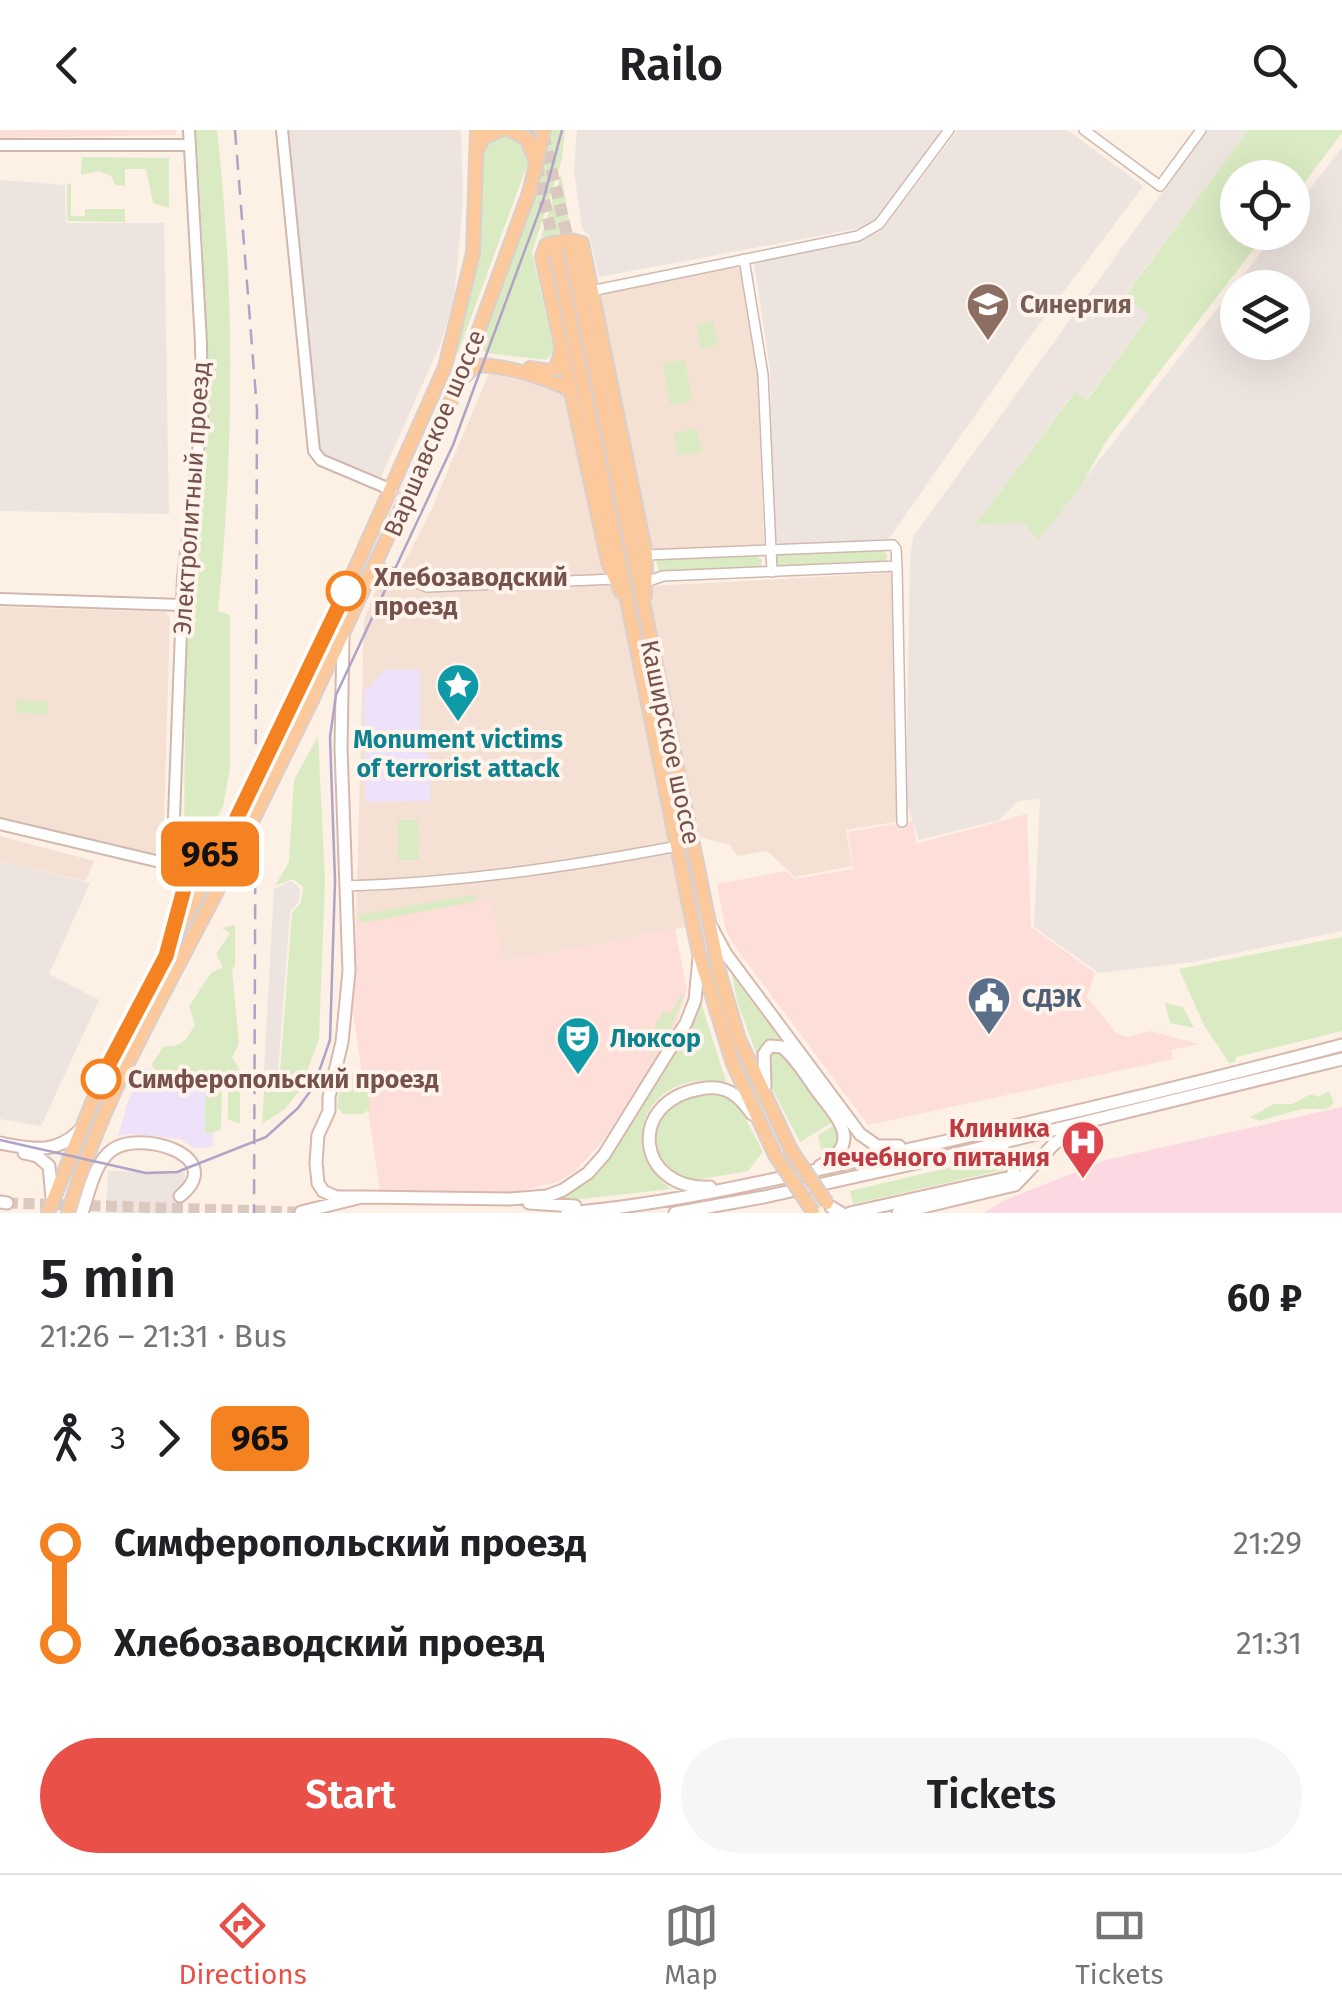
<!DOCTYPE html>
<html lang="en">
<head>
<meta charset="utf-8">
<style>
  :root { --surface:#fff; --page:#f6f6f6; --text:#202124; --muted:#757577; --line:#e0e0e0; --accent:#e95148 }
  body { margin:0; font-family:"Fira Sans",sans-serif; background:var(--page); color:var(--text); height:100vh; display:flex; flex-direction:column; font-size:38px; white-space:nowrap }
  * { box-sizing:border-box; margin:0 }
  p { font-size:32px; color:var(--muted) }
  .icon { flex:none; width:55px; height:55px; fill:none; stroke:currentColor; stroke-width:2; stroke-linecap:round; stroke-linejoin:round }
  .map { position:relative; height:1083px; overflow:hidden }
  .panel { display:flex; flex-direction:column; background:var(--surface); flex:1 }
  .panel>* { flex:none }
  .badge { padding:0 20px; border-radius:15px; font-size:35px; line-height:65px }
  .tools { position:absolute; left:1220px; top:30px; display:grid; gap:20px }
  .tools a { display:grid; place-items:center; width:90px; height:90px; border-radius:50%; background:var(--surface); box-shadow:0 10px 40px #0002; font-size:50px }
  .map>.badge { position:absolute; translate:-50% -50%; box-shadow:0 0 0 5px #fff }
  .legs { display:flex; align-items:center; gap:15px; height:110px; padding:0 40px; font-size:32px }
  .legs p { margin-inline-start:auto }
  .head { display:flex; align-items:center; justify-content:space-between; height:170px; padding:0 40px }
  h1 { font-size:55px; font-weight:600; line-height:75px }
  .button { display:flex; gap:20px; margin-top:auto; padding:20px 40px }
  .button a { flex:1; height:115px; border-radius:60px; background:var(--accent); color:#fff; font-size:40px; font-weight:600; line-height:115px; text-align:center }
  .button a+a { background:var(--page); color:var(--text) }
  ul { padding:0 40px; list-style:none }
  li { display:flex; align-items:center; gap:35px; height:100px; font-size:38px }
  li i { display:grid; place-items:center; width:15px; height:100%; margin:0 12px; background:currentColor }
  li i::after { content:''; width:25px; height:25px; margin:-12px; border:8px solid; border-radius:50%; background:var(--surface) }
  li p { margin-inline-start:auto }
  li:first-child i { background:linear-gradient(#0000 50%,currentColor 0) }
  li:last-child i { background:linear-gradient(currentColor 50%,#0000 0) }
  header { display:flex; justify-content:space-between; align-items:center; height:130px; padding:0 40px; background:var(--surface); font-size:45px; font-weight:600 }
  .dock { display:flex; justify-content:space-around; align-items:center; height:140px; border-top:2px solid var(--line); background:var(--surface); font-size:28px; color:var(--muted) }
  .dock a { display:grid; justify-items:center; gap:5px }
  .dock .current { color:var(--accent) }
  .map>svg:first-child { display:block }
  .residential { fill:#f5e0d4 }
  .commercial { fill:#fdded9 }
  .industrial { fill:#ede4df; fill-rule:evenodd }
  .education { fill:#ede2f9 }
  .medical { fill:#fbd8e2 }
  .green { fill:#daebc3 }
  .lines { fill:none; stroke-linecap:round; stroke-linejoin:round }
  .secondary-tunnel { stroke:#dbc8be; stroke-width:11; stroke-dasharray:11 5.5; stroke-linecap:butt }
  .primary-tunnel { stroke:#dbc8be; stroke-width:12; stroke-dasharray:12 6; stroke-linecap:butt }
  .minor-casing { stroke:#d1b8ae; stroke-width:12 }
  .tertiary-casing { stroke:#d1b8ae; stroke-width:14 }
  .secondary-casing { stroke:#d7b8ad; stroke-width:15 }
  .primary-casing { stroke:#d9cfcc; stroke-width:16 }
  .minor { stroke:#fff; stroke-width:9 }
  .tertiary { stroke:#fff; stroke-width:10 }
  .secondary { stroke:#fff; stroke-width:11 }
  .primary { stroke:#fcc99d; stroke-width:12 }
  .tram { stroke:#b0a3c7; stroke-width:2.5 }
  .rail { stroke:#b0a3c7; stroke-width:2.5; stroke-dasharray:15 10; stroke-linecap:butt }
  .primary-bridge-casing { stroke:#d9cfcc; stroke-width:16; stroke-linecap:butt }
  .primary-bridge { stroke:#fcc99d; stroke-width:12 }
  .line-1-casing { stroke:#fff; stroke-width:22 }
  .line-1 { stroke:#f58220; stroke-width:15 }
  .stop-1-dot { fill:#fff; stroke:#f58220; stroke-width:5 }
  .labels { text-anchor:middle; stroke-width:8; stroke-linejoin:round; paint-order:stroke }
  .education-label { font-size:25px; font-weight:bold; fill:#785e54; stroke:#fff4ec; text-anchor:start }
  .street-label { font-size:25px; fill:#76524a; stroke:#fff4ec }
  .stop-label { font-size:25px; font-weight:bold; fill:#76524a; stroke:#fff4ec; text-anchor:start }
  .culture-label { font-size:25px; font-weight:bold; fill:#0d838f; stroke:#fff4ec }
  .service-label { font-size:25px; font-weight:bold; fill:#4e5e75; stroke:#fff4ec; text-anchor:start }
  .health-label { font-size:25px; font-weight:bold; fill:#be3a42; stroke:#fff4ec; text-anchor:end }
</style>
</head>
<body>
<header><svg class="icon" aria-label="back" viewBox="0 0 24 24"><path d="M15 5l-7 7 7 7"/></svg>Railo<svg class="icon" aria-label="search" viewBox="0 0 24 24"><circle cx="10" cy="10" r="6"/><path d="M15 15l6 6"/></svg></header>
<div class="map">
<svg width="1342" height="1083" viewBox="0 0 1342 1083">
  <rect width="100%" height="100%" fill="#fdf0e5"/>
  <path class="residential" d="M 733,136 L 742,141 L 757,244 L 764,416 L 762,419 L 648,421 L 596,169 L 599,164 Z
    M 489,243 L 561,260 L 568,275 L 605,444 L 432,453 L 401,439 L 431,381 Z
    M 891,443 L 901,691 L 846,700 L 852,736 L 795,747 L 767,721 L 737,726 L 730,715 L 696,706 L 649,464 L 652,456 Z
    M 386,445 L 428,461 L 609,455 L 615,459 L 623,478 L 686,797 L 503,832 L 356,794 L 364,490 L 381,446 Z
    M 0,477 L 165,482 L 170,488 L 163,723 L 154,728 L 0,694 Z
    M 0,706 L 94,731 L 86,751 L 0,731 Z"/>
  <path class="commercial" d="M 0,0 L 176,0 L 176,5 L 0,8 Z
    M 1027,684 L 1031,797 L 1095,843 L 1087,867 L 1117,904 L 1128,907 L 1150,901 L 1199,914 L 1171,920 L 1173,929 L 868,995 L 733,814 L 726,801 L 717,754 L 786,741 L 795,749 L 853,739 L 848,702 L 913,691 L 916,714 Z
    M 491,770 L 504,832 L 675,799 L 687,860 L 672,906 L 601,1013 L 574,1042 L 557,1052 L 510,1063 L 380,1060 L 353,883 L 356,794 Z"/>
  <path class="industrial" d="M 286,0 L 461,0 L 463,73 L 454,167 L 441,213 L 379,351 L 324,328 L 318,322 Z
    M 577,0 L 942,0 L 871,96 L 599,147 L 590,107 L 582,98 L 574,41 Z
    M 958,0 L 1067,0 L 1143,56 L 1031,205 L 888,410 L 781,416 L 774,408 L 770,239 L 754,133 L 757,129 L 861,110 L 883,99 Z
    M 1207,0 L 1248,0 L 1125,165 L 1150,185 L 1086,270 L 1074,262 L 976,394 L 1024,393 L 1038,409 L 1276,103 L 1292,102 L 1293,81 L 1342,17 L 1342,801 L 1193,832 L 1099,843 L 1034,797 L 1040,669 L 1018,671 L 999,690 L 919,710 L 906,672 L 910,430 L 913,407 ZM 1238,158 L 1292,158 L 1292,212 L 1238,212 Z
    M 0,50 L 65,55 L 66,93 L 164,93 L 169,384 L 0,381 Z
    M 0,731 L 90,753 L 49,844 L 99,870 L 41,996 L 0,989 Z
    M 291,751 L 300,758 L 299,771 L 290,782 L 278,942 L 264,941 L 274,759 Z
    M 108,1041 L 185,1042 L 184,1054 L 176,1063 L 176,1083 L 106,1083 Z"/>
  <path class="education" d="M 419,539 L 421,618 L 430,628 L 430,671 L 365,672 L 364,562 L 385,540 Z
    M 144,938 L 214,951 L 213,1016 L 195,1019 L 181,1009 L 130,1004 L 118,1006 L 128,971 Z"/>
  <path class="medical" d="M 1342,977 L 1342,1083 L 984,1083 L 1003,1071 L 1106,1030 Z"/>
  <path class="green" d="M 196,0 L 217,0 C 235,160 234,321 218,481 L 230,485 L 230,638 L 223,676 L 206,713 L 197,715 L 184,703 L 186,481 L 190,480 L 185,477 L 206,287 L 203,121 Z
    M 552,0 L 565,0 L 562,29 L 532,122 L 554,221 L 546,230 L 486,223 L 482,218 L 482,211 L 535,67 Z
    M 1248,0 L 1342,0 L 1342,3 L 1293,68 L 1292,48 L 1238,48 L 1238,102 L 1266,103 L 1107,310 L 1077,362 L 1038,410 L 1024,393 L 975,395 L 1075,262 L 1087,270 L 1150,185 L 1125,166 Z
    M 497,6 C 516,6 524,13 529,30 L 458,223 L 454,222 L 481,21 L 485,14 Z
    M 82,27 L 169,28 L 169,78 L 153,73 L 146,39 L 125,39 L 125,56 L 115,55 L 111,46 L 99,41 L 81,45 Z
    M 561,44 L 571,101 L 542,108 L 541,107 Z
    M 67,54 L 71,54 L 71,86 L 85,86 L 85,79 L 125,79 L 125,92 L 67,91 Z
    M 713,191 L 718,215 L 701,219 L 696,195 Z
    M 685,230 L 692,271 L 670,275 L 663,234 Z
    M 696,298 L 703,322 L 678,325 L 674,303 Z
    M 881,420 L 888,425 L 885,433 L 778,438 L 776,426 L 782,423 Z
    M 756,426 L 762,430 L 761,438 L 659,444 L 656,430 Z
    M 17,569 L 48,572 L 47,585 L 16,582 Z
    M 318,606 L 325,750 L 319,909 L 300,960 L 285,979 L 262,994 L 265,943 L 280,942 L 292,783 L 301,772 L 303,757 L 293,749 L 275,756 L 289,732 L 294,650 Z
    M 398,690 L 418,690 L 419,730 L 398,730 Z
    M 474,765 L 476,771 L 361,793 L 359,785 Z
    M 235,795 L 235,836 L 232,839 L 239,914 L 232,927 L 240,941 L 240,994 L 228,989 L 228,947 L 222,946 L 221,1000 L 205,1004 L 205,967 L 211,959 L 157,941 L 151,935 L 164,916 C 182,918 186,909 195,895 L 189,876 L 211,843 L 223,837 L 216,824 L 230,803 L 222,798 Z
    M 1342,807 L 1342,901 L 1236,927 L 1235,932 L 1229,933 L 1204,895 L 1179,839 Z
    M 731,838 L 786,912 L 769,912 L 759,931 L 737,871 Z
    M 681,865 L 684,865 L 670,901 L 645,937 L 653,921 L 655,895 L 664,881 L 670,884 Z
    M 700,870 L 727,954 C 657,934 608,1010 671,1059 L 555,1072 L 602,1038 L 692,898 Z
    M 1165,873 L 1183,877 L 1194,898 L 1170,893 Z
    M 778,921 L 786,925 L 833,992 L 800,1012 L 769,953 L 769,926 Z
    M 366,942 L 370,979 L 363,984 L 343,984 L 337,977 L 341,950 L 350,944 Z
    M 1329,961 L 1334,973 L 1327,979 L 1302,979 L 1259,991 L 1250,987 L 1274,974 L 1292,974 L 1311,964 L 1318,967 Z
    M 722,965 L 737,972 L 763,1022 L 748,1041 L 690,1051 C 664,1039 645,1015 663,986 C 667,980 673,973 681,970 C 693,965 709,966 722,965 Z
    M 835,995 C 840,1008 837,1021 822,1025 L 818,1005 Z
    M 994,1027 L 1006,1031 L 1008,1039 L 853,1074 L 850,1061 Z"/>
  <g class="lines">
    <path class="secondary-tunnel" d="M 7,1073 L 295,1082"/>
    <path class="primary-tunnel" d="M 529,0 L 555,120
      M 543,4 L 570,118"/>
    <g class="minor-casing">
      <path id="minor" d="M 1084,0 L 1160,56 L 1201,0
        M 744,129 L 763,245 L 772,442
        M 591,161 L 858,106 L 879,94 L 949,0
        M 646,425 L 893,415 L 896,419 L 897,436 L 902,692
        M 376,436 L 427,457 L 616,449
        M 646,452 L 663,446 L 897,436
        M 346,756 C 458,753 567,737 678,716"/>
    </g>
    <g class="tertiary-casing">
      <path id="tertiary" d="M 282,0 L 314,321 L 321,330 L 392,360
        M 0,15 L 189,15
        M 0,469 L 182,475
        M 0,694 L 177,736
        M 175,716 L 192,728 L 209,725 L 219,716
        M 173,801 L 183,759 L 173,714 L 183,448 L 202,288 L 201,213 L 189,0"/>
    </g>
    <g class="secondary-casing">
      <path id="secondary" d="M 343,506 L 341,618 L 349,841 L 342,912 L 329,967 L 329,981 L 318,1005 L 316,1033 L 318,1053 L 323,1061 L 336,1067 L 362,1067
        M 712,798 L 726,824 L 860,1004 L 877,1016 L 899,1016
        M 765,956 L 764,924 L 770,916 L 782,917 C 796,928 806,946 817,961 C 838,989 864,1013 820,1036
        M 0,1013 C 31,1019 55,1025 79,1001
        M 24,1023 L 37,1026 L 49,1036 L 52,1067
        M 710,1057 C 637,1061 625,972 700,959 C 725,954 738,964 752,984
        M 0,1072 L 7,1073
        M 529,1073 L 575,1076
        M 831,1077 L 841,1083
        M 301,1082 L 362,1067 L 510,1069 L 547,1066 L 563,1060 L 588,1043 L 604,1025 L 686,893 L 695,870 L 699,828
        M 82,1083 C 89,1063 94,1033 112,1020 C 140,999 229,1026 180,1066
        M 567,1083 C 671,1074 772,1050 874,1027 C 1031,993 1187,956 1342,915
        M 675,1083 L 764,1067 L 939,1028 L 1342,929
        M 850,1083 L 1011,1047 L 1016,1036 C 1013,1023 1005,1020 991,1020
        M 898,1083 L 1015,1055 L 1054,1014 L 1073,1000"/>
    </g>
    <g class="primary-casing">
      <path id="primary" d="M 510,0 L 527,9 L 535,30
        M 478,18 L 483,8 L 501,0
        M 570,118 L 720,845 L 739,909 L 791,1020
        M 556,121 L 699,824 L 733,934 L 775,1025
        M 530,238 L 549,241 L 556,238 L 561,221
        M 465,246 C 470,241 472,238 478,236 C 493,232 561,251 571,262
        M 621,462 L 608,432 L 542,127 L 546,115 L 571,110 L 582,113 L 646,425 L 645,466
        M 306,549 L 445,237 L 473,123 L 477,0
        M 313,568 L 460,251 L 529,63 L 544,0
        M 48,1083 L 105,940 L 231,700
        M 68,1083 C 106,956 179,839 238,720"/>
    </g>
    <use href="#minor" class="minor"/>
    <use href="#tertiary" class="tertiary"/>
    <use href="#secondary" class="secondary"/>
    <use href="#primary" class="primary"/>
    <path class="tram" d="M 0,1010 L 146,1043 L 177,1042 L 266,1007 L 298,978 L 314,956 L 330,910 L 335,751 L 330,607 L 336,565 L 453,315 L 543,71 L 562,0"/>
    <path class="rail" d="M 235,0 L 257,280 L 254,1083"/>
    <g class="primary-bridge-casing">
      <path id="primary-bridge" d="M 231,700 L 306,549
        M 238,720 L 313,568
        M 791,1020 L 827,1073
        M 775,1025 L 813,1082"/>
    </g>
    <use href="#primary-bridge" class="primary-bridge"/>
  </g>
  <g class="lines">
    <g class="line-1-casing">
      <path id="line-1" d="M 101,949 L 166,826 L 184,759 L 173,714 L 186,726 L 200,728 L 217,719 L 231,700 L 346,461"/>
    </g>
    <use href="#line-1" class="line-1"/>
  </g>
  <defs>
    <g id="university-pin" transform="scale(2.25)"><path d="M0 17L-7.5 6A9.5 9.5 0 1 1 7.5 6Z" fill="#8d6e63" stroke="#fff4ec"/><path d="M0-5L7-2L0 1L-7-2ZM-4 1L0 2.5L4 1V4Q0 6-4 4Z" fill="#fff"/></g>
    <g id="sight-pin" transform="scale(2.25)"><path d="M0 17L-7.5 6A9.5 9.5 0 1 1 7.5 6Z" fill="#0f9aa8" stroke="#fff4ec"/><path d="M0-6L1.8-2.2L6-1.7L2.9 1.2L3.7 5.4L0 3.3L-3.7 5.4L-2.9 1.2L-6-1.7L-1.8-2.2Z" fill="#fff"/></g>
    <g id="civic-pin" transform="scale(2.25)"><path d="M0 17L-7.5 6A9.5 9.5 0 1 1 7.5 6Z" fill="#5c6f8a" stroke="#fff4ec"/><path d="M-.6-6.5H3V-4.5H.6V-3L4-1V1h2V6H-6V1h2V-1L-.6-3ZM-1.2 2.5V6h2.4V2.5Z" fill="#fff"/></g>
    <g id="theatre-pin" transform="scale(2.25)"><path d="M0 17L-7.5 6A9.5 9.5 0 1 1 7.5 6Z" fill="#0f9aa8" stroke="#fff4ec"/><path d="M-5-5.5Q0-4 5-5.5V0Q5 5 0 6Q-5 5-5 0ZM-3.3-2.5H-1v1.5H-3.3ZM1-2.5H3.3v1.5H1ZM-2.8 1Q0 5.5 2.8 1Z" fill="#fff"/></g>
    <g id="hospital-pin" transform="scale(2.25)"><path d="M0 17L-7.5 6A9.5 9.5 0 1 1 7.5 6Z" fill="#e0444e" stroke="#fff4ec"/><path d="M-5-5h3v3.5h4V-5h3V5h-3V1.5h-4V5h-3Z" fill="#fff"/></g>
  </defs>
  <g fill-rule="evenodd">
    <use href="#university-pin" x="988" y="174"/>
    <use href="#sight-pin" x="458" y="555"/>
    <use href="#civic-pin" x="989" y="868"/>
    <use href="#theatre-pin" x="578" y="908"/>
    <use href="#hospital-pin" x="1083" y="1012"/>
  </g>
  <g class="stop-1-dot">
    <circle cx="346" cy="461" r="18"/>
    <circle cx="101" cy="949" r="18"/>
  </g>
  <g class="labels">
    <g class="education-label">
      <text x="1020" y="183">Синергия</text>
    </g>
    <g class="street-label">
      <text transform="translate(434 303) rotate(-67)" y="9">Варшавское шоссе</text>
      <text transform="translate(191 368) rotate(-86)" y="9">Электролитный проезд</text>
      <text transform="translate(671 612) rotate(78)" y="9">Каширское шоссе</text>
    </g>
    <g class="stop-label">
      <text x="374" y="456">Хлебозаводский<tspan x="374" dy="29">проезд</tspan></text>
      <text x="128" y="958">Симферопольский проезд</text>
    </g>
    <g class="culture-label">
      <text x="458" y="618">Monument victims<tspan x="458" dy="29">of terrorist attack</tspan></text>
      <text x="610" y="917" text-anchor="start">Люксор</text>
    </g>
    <g class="service-label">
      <text x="1022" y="877">СДЭК</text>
    </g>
    <g class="health-label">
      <text x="1050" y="1007">Клиника<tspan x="1050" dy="29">лечебного питания</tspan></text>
    </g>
  </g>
</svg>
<div class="tools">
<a><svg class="icon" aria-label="locate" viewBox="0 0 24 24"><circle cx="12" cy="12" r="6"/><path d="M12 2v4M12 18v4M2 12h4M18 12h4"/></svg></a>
<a><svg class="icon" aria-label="layers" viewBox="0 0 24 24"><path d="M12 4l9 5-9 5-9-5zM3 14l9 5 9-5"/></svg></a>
</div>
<b class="badge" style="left:210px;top:724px;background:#f58220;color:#111">965</b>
</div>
<section class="panel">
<div class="head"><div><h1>5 min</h1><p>21:26 – 21:31 · Bus</p></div><b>60 ₽</b></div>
<div class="legs"><svg class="icon" aria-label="walk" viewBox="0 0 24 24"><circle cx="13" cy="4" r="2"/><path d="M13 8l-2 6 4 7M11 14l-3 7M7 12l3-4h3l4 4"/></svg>3<svg class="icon" aria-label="forward" viewBox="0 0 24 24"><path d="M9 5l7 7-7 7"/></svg><b class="badge" style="background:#f58220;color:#111">965</b></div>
<ul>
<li><i style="color:#f58220"></i><b>Симферопольский проезд</b><p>21:29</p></li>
<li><i style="color:#f58220"></i><b>Хлебозаводский проезд</b><p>21:31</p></li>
</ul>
<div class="button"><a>Start</a><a>Tickets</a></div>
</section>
<nav class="dock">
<a class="current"><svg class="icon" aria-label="directions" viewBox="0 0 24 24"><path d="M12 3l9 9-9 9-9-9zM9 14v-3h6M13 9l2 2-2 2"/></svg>Directions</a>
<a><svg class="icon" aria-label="map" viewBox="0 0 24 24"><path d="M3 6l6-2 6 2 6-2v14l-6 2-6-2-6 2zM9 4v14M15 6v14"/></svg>Map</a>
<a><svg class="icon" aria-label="tickets" viewBox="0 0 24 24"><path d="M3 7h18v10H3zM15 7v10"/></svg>Tickets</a>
</nav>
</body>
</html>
